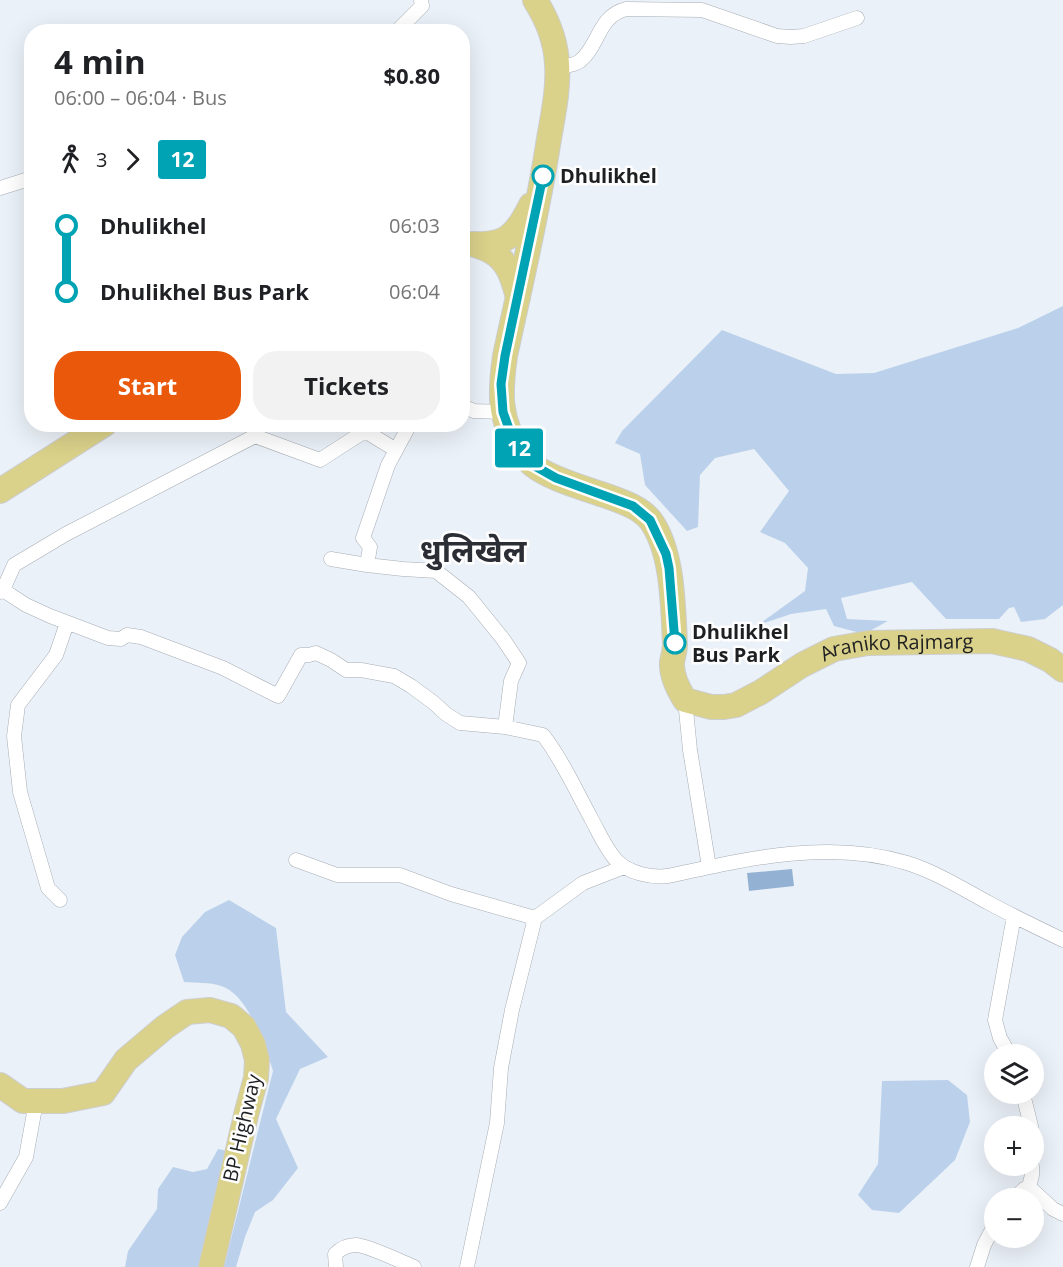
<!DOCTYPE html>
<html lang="en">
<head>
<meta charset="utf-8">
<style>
  :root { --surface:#fff; --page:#f2f2f2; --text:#202124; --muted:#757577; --accent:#ea580c }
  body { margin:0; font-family:"Open Sans","Noto Sans Devanagari",sans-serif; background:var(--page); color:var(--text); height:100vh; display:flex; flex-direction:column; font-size:22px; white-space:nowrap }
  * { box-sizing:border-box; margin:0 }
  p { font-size:20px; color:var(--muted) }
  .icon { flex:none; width:33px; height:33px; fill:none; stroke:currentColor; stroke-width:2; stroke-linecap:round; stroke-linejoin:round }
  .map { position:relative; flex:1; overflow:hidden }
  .side { position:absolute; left:24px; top:24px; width:446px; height:408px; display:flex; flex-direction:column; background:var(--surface); border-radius:24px; box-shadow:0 6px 24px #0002 }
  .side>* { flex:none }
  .badge { padding:0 12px; border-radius:4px; font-size:21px; line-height:39px }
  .tools { position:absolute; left:984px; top:1044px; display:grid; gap:12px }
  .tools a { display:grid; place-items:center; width:60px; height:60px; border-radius:50%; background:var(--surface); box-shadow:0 6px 24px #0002; font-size:30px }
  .map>.badge { position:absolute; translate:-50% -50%; box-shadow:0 0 0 3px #fff }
  .legs { display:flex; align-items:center; gap:9px; height:66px; padding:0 30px; font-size:20px }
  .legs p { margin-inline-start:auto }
  .head { display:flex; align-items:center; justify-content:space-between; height:102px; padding:0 30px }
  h1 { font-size:33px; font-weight:700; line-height:45px }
  .button { display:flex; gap:12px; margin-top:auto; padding:12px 30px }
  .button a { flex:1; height:69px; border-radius:24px; background:var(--accent); color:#fff; font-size:24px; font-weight:700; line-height:69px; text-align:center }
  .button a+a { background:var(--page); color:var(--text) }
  ul { padding:0 30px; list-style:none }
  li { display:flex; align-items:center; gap:21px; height:66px; font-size:22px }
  li i { display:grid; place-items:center; width:9px; height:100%; margin:0 8px; background:currentColor }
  li i::after { content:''; width:15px; height:15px; margin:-8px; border:4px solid; border-radius:50%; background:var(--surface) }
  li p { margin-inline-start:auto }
  li:first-child i { background:linear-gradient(#0000 50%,currentColor 0) }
  li:last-child i { background:linear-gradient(currentColor 50%,#0000 0) }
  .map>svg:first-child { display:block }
  .green { fill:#bbd1eb }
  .water { fill:#93b1d3 }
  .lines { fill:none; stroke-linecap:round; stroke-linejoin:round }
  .street-casing { stroke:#a7adb4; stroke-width:15 }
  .highway-casing { stroke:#cdcece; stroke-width:26 }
  .street { stroke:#fff; stroke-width:14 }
  .highway { stroke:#dad18a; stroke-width:24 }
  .line-1-casing { stroke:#fff; stroke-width:14 }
  .line-1 { stroke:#00a3b4; stroke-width:9 }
  .stop-1-dot { fill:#fff; stroke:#00a3b4; stroke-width:3 }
  .labels { text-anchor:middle; stroke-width:5; stroke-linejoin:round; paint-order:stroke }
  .stop-label { font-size:20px; font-weight:bold; fill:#1d1f21; stroke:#fefefe; text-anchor:start }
  .street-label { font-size:20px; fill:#1d1f21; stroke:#fefefe }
  .town-label { font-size:32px; font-weight:bold; fill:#2b2f35; stroke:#fefefe }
</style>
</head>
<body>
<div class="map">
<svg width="1063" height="1267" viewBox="0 0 1063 1267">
  <rect width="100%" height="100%" fill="#ebf1f8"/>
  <path class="green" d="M 1063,306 L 1063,605 L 1045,619 L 1021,622 L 1014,607 L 1009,608 L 999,619 L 946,619 L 912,582 L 841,598 L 847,619 L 888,621 L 864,634 L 834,626 L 826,609 L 791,614 L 758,625 L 805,591 L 808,568 L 785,543 L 760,532 L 789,491 L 754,449 L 715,458 L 700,475 L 698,527 L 687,531 L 645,485 L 640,454 L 615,443 L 622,431 L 722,330 L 836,374 L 874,373 L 1018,328 Z
    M 229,900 L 276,928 L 286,1012 L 328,1057 L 300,1069 L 276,1119 L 298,1168 L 273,1200 L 255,1212 L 245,1237 L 236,1267 L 224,1267 L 273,1071 C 266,1047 247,993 221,986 C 210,982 196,983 184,982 L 175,955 L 182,937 L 205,912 Z
    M 948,1080 L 967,1095 L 970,1122 L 955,1160 L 899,1213 L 872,1210 L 858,1195 L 878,1164 L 882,1081 Z
    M 218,1149 L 228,1151 L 203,1267 L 125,1267 L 128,1251 L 157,1209 L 158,1189 L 173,1167 L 193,1172 L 207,1169 Z"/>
  <path class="water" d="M 792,869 L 794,886 L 749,891 L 747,873 Z"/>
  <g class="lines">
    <g class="street-casing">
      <path id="street" d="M 396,32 L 422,6 L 421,0
        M 557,67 C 565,66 573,66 580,61 C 599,46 598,16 626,9 L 702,10 L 777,36 L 791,37 L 804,36 L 857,18
        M 0,188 L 32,178
        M 462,406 L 474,411 L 503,412
        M 365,431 L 396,450
        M 331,559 L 367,565 L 403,569 L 436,571 L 469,597 L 503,639 L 519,663 L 511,681 L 505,727
        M 367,565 L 370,547 L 363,538 L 388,465 L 410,424
        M 3,590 L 26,605 L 50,616 L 108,638 L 121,639 L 127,635 L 141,637 L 223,668 L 278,696 L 301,655 L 309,655 L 316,653 L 331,660 L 346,670 L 361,670 L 394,676 L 411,686 L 434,703 L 446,714 L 460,723 L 505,727 L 543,735 C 563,761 576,791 592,820 C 599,833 606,849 616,860 C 628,873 651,878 668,876 C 745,859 829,839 907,863 C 936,872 963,889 989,903 C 1013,916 1038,928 1063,940
        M 0,592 L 3,590 L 14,565 L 66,534 L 255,436 L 320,460 L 365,431 L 369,424
        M 685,700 L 690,750 L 709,867
        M 296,860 L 337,875 L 400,875 L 451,894 L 535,918
        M 60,900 L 48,888 L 20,792 L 14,736 L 18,705 L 56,655 L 67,623
        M 1009,1054 L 1000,1038 L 995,1020 L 1014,916
        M 1023,1094 L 1031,1126
        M 1032,1166 L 1032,1175 L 1029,1187 L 1053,1209 L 1063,1214
        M 1015,1198 L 1024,1189 L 1029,1187
        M 0,1203 L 26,1157 L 36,1102
        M 336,1267 L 335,1254 C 341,1248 348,1245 356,1245 C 367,1245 402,1262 414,1267
        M 467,1267 L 497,1123 L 501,1068 L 512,1010 L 535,918 L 583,883 L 624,867
        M 977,1267 L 984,1245 L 994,1226"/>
    </g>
    <g class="highway-casing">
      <g id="highway">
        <path id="s1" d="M 535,0 C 547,19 556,42 557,64 C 559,91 552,119 548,145 C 537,216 520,286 505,356 C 500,391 498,421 521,451 C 525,455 528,461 533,465 C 548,478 584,488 604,495 C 620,501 639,506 651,521 C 673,552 673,606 675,644 C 675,651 673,656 672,662 C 671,676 678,689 685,700 L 711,707 L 724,707 L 736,705 L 761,692 L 802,665 L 834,649 L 868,643 L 992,641 L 1028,649 L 1050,660 L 1063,670"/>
        <path d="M 462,244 C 502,246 513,242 531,205"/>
        <path d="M 474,244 C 480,247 487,249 492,252 C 509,262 513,280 518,297"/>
        <path d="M 0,491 L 105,424"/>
        <path d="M 0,1085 L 23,1101 L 63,1101 L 103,1093 L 126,1060 L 165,1027 L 187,1012 L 210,1010 L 231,1016 L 244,1027 L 253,1044 L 257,1060 L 256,1078 L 247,1111 L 211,1267"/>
      </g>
    </g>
    <use href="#street" class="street"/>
    <use href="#highway" class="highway"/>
  </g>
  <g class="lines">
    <g class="line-1-casing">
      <path id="line-1" d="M 543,176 L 505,356 L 501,384 L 503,412 L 513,440 L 533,465 L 556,478 L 633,506 L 650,520 L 666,554 L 669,568 L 675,643"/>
    </g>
    <use href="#line-1" class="line-1"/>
  </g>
  <g class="stop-1-dot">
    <circle cx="543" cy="176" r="10"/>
    <circle cx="675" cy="643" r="10"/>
  </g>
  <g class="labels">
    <g class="stop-label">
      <text x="560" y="183">Dhulikhel</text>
      <text x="692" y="639">Dhulikhel<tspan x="692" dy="23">Bus Park</tspan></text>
    </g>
    <g class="street-label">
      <text dy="7" stroke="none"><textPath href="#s1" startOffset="1029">Araniko Rajmarg</textPath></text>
      <text transform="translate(242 1128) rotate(-77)" y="7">BP Highway</text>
    </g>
    <g class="town-label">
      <text x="473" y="562">धुलिखेल</text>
    </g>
  </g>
</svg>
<div class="tools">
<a><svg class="icon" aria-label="layers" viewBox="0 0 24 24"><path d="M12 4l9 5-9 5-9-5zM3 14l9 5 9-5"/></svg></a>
<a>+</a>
<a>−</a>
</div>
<b class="badge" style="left:519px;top:448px;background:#00a3b4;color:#fff">12</b>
<section class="side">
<div class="head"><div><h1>4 min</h1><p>06:00 – 06:04 · Bus</p></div><b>$0.80</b></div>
<div class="legs"><svg class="icon" aria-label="walk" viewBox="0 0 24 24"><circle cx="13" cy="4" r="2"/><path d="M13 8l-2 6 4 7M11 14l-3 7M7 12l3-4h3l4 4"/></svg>3<svg class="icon" aria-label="forward" viewBox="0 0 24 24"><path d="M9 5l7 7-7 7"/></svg><b class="badge" style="background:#00a3b4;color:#fff">12</b></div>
<ul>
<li><i style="color:#00a3b4"></i><b>Dhulikhel</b><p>06:03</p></li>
<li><i style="color:#00a3b4"></i><b>Dhulikhel Bus Park</b><p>06:04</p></li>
</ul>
<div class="button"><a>Start</a><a>Tickets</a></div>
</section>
</div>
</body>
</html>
